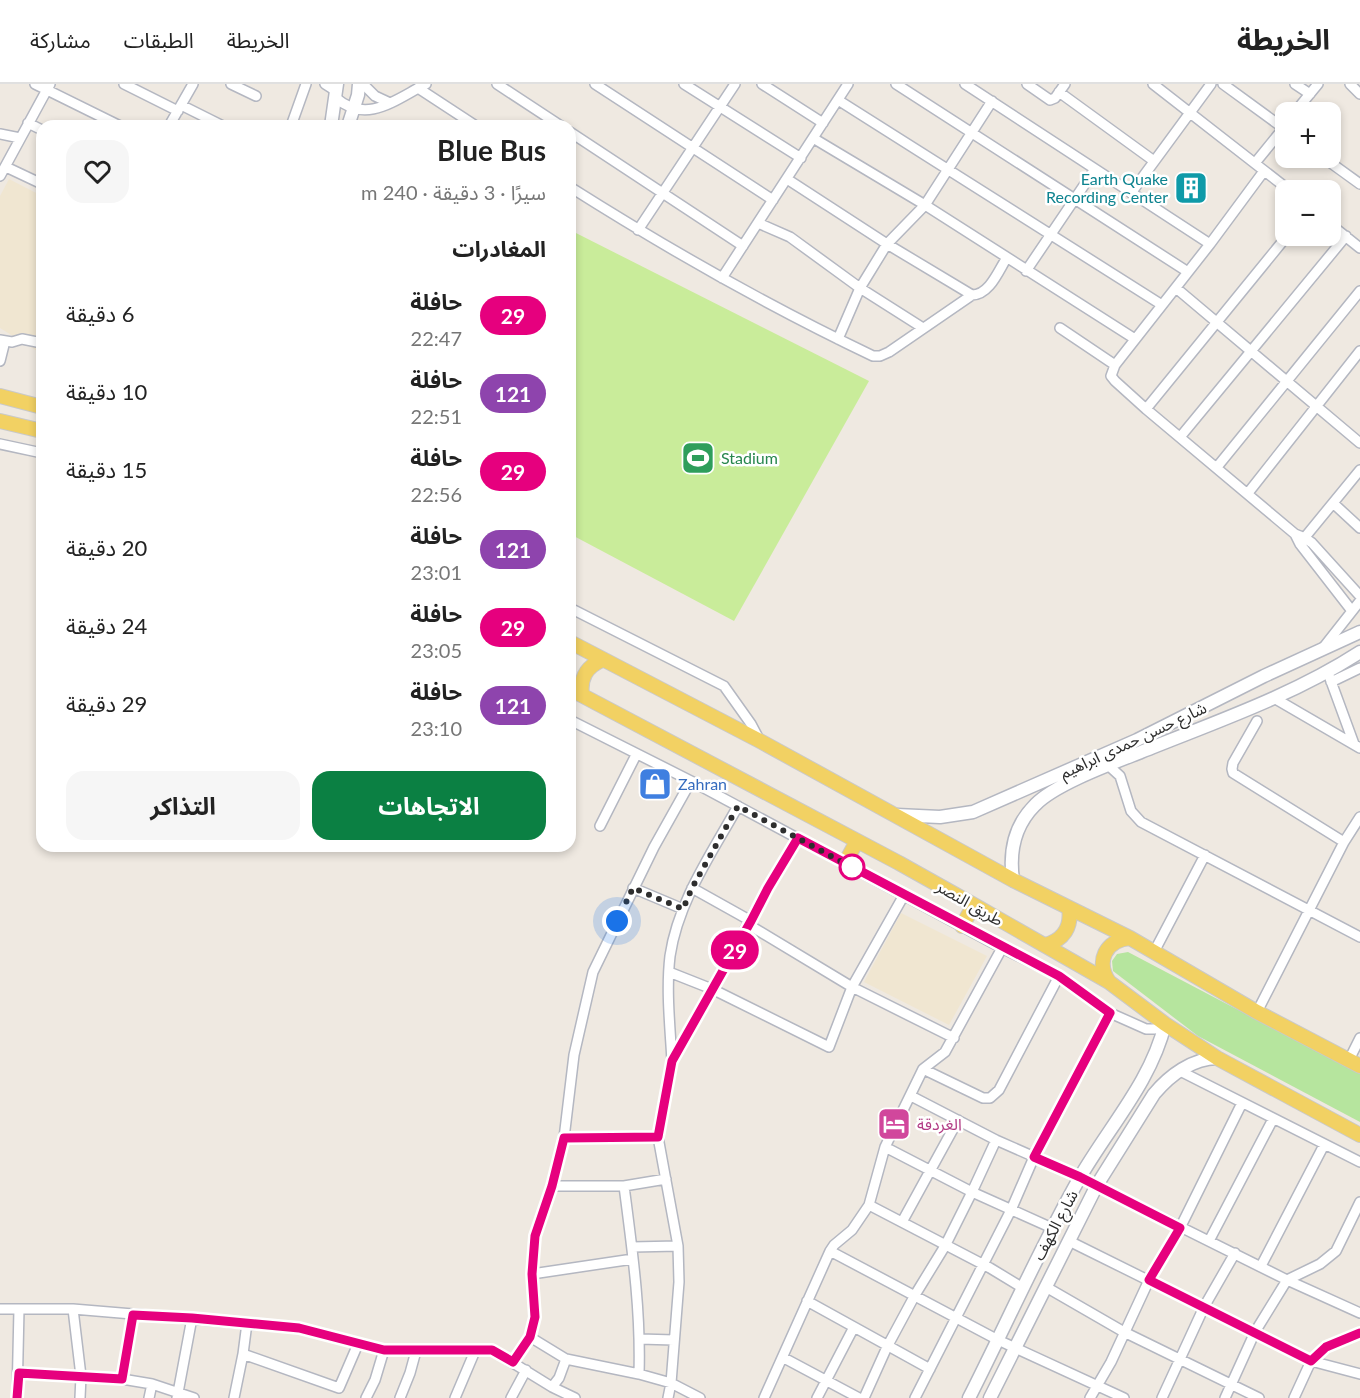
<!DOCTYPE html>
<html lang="ar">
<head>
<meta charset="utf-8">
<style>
  :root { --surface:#fff; --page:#f6f6f6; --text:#222; --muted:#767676; --line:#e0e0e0; --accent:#0b8043 }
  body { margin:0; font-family:Lato,"Noto Sans Arabic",sans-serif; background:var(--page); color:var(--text); direction:rtl; height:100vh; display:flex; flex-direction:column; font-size:22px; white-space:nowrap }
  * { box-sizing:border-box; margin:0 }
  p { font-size:20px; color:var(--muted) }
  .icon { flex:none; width:33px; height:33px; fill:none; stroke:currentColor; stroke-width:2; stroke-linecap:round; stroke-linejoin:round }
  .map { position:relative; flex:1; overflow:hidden; direction:ltr }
  .details { position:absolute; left:36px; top:36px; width:540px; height:732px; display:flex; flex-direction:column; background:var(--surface); border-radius:18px; box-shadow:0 3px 9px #0003; direction:rtl }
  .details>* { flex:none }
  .badge { padding:0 12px; border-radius:20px; font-size:21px; line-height:39px }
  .fabs { position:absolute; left:1275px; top:18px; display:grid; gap:12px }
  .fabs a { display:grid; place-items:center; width:66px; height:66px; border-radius:12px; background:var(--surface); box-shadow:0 3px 9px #0003; font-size:30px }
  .you { position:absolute; width:30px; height:30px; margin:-15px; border:4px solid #fff; border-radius:50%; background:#1a73e8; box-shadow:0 0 0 9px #1a73e833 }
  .map>.badge { position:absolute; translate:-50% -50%; box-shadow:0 0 0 3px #fff }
  h2 { padding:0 30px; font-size:22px; line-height:54px }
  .round { display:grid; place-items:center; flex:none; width:63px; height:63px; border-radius:18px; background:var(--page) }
  .head { display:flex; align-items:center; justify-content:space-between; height:102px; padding:0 30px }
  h1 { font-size:28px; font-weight:700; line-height:45px }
  .cta { display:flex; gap:12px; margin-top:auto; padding:12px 30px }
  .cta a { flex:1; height:69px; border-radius:18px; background:var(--accent); color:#fff; font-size:24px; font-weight:700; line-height:69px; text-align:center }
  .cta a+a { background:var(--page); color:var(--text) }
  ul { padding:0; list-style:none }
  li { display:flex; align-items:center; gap:18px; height:78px; padding:0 30px }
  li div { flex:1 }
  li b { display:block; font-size:22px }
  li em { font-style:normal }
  li .badge { min-width:66px; font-weight:700; text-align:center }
  header { display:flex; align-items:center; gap:36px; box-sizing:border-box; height:84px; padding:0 30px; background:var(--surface); border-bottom:2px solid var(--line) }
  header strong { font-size:28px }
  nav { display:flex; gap:33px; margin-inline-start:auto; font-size:21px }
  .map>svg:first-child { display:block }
  .education { fill:#f0e6d1 }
  .green { fill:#b6e59e }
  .pitch { fill:#c9ec9a }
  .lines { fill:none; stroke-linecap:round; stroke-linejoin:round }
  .street-casing { stroke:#b4b7c1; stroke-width:12 }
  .secondary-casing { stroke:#b4b7c1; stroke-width:15 }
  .primary-casing { stroke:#c9c9c9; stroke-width:16 }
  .street { stroke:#fff; stroke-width:9 }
  .secondary { stroke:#fff; stroke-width:12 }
  .primary { stroke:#f2d163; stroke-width:14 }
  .line-casing { stroke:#fff; stroke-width:14 }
  .line { stroke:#e6007e; stroke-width:9 }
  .walk { stroke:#2e2e2e; stroke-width:6; stroke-dasharray:0 10.8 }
  .stop-dot { fill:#fff; stroke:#e6007e; stroke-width:3 }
  .labels { text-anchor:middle; stroke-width:5; stroke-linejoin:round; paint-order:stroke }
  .culture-label { font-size:16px; fill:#0d838f; stroke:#fff; text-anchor:end }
  .leisure-label { font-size:16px; fill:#27864d; stroke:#fff; text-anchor:start }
  .street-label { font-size:16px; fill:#2e2e2e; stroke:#fff }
  .shop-label { font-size:16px; fill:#366cbe; stroke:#fff; text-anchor:start }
  .hotel-label { font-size:16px; fill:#b23c85; stroke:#fff; text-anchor:start }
</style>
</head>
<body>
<header>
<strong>الخريطة</strong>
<nav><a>الخريطة</a><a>الطبقات</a><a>مشاركة</a></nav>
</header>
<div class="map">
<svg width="1360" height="1314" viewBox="0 0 1360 1314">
  <rect width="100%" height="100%" fill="#efe9e1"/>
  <path class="education" d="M 9,95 L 42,112 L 42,270 L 0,244 L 0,112 Z
    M 901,829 L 987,872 L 949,941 L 864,898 Z"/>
  <path class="green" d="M 1128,868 L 1360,990 L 1360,1038 L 1198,952 L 1113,887 L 1112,877 L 1117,870 Z"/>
  <path class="pitch" d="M 570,146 L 869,297 L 734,537 L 570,450 Z"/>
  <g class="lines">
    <g class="street-casing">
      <path id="street" d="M 35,0 L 120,42
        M 124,0 L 178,27
        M 231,0 L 256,12
        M 325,0 L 336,7
        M 363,0 L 375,12 L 390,19
        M 497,0 L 561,42
        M 595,0 L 773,116
        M 684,0 L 801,74
        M 762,0 L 823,39
        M 896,0 L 1188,188
        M 965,0 L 1210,160
        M 1027,0 L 1050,16 L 1055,14 L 1065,0
        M 1153,0 L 1289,106
        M 1223,0 L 1286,46
        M 1295,0 L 1310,10
        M 1350,0 L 1360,10
        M 418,4 L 476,42
        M 1059,8 L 1154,77
        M 336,14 C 367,41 396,15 426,0
        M 838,16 L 1162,221
        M 181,21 L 223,42
        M 1295,28 L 1318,0
        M 28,39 L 42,46
        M 169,42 L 193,0
        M 291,42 L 306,0
        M 570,48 L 743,162
        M 0,50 L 20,54
        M 813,54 L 925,121 L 1135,255
        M 1324,74 L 1360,100
        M 1255,79 L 1286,41
        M 6,83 L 42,100
        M 1264,87 L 1210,160 L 1115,281 L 1111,292 L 1115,297 L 1146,325 L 1295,450 L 1305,454 L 1312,459 L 1360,512
        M 0,92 L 50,0
        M 570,103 C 668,165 768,222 873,272 L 880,272 L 889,268 L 972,211 L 887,160 L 787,95
        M 1131,109 L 1211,0
        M 758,139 L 790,153 L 860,204 L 923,244
        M 1330,140 L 1360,164
        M 638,146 L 735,0
        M 1026,187 L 1095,85
        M 722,194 L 848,0
        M 1176,204 L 1360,359
        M 972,211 C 989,211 998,188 1006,175
        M 1060,244 L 1115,281
        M 838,255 L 860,204 L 887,160 L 925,121 L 992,17
        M 0,256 L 12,258 L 22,255 L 42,259
        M 0,277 L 5,257
        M 1146,325 L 1287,152
        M 1181,352 L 1346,152
        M 0,360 L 42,369
        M 1217,383 L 1360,207
        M 1248,409 L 1360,267
        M 1333,419 L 1360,444
        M 1295,450 L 1300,460 L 1352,527
        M 1301,458 L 1360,386
        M 570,524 L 724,602 L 751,640 L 760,657
        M 1323,564 L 1360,517
        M 1328,589 L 1354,660
        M 1331,598 L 1360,584
        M 1274,614 L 1360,664
        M 570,636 L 691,697 L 1002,864 L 1059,892 L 1110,929 L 1146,945 L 1155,945 L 1165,940
        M 1257,637 L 1233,679 L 1232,685 L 1233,689 L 1344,758
        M 1108,681 L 1120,692 L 1131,727 L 1141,738 L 1360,853
        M 600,742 L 636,671
        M 633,804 L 683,825
        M 692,804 L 751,837
        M 749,841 L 852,903 L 904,811
        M 1154,868 L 1205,771
        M 669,888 L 712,905 L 829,963 L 852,903 L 954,954
        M 1257,928 L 1344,758 L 1360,733
        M 1349,976 L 1360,954
        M 672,977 C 670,942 666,906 670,872 C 678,817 712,769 738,722
        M 923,985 L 983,1014 L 990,1014 L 999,1006 L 1059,892
        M 1180,987 L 1360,1078
        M 911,1012 L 996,1056 L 1080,1093 L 1287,1196 L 1360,1229
        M 564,1054 L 658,1053
        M 885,1063 L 972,1108 L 996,1056
        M 552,1102 L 624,1102 L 666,1095
        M 624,1102 C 632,1164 641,1226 639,1290 L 671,1299 L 700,1314
        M 869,1121 L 990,1184 L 1023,1204
        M 902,1138 L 958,1036
        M 1069,1157 L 1311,1277 L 1360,1290
        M 1209,1157 L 1273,1035
        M 632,1163 L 678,1162
        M 830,1167 L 998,1256 L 1124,1314
        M 1261,1182 L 1324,1061
        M 532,1190 L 633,1175
        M 1046,1203 L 1124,1248 L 1259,1314
        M 807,1217 L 930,1285
        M 0,1225 L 73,1225 L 299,1244 L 384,1266 L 416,1267 L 410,1289 L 400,1314
        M 73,1225 L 81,1292 L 80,1314
        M 247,1239 L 243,1270 L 339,1304 L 358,1260
        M 530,1253 L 566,1275 L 639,1290
        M 640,1255 L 674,1256
        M 416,1267 L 492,1266 L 552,1303 L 575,1314
        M 784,1274 L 859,1314
        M 513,1278 L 530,1253 L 535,1233 L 532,1190 L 535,1152 L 552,1102 L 564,1054 L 574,971 L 593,888 L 654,763 L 691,697
        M 19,1289 L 122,1295 L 152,1300 L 194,1314
        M 122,1295 L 133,1231
        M 552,1303 L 559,1294 L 566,1275
        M 17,1314 L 19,1225
        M 149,1314 L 152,1300
        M 177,1314 L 192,1234
        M 234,1314 L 243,1270
        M 366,1314 L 375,1296 L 384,1266
        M 455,1314 L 475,1267
        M 511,1314 L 526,1286
        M 668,1314 L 671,1299 L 679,1198 L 678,1162 L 658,1053 L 672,977 L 768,804 L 798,754
        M 764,1314 L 830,1167 L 834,1161 L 852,1146 L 869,1121 L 885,1063 L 923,985 L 945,968 L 1002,864
        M 817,1314 L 854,1243
        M 864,1314 L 887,1263 L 915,1211 L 945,1162 L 972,1108 L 1052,1144
        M 915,1314 L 1011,1126 L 1034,1073 L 1110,929
        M 1090,1314 L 1111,1278 L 1149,1196 L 1180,1144 L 1242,1019
        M 1162,1314 L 1204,1223 L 1235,1169
        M 1225,1314 L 1255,1248 L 1287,1196 L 1320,1180 L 1336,1167 L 1360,1118
        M 1294,1314 L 1311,1277 L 1326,1263 L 1360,1249"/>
    </g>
    <g class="secondary-casing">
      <path id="secondary" d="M 331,42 L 337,0
        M 348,42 L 358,11 L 359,0
        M 897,731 L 940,733 L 973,728 L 1137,656 L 1264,592 L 1360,548
        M 1013,796 C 1009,768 1014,742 1035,721 C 1055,700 1113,679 1141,668 C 1215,638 1292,612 1360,568
        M 969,1314 C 1006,1241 1039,1166 1079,1095 C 1108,1044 1151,998 1165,940
        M 990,1314 L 1097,1101 L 1154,1010 C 1170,991 1192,975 1217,974"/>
    </g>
    <g class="primary-casing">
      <path id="primary" d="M 0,312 L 42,323
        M 0,337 L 42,347
        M 570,558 L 760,657 L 1013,796 L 1130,854 L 1257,928 L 1360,982
        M 570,605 L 899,779 L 974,821 L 1109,898 L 1165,940 L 1217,974 L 1360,1051
        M 582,611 C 580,594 586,583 602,576
        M 845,779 L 857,757
        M 962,842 L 974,821
        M 1045,861 C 1064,856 1072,843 1069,824
        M 1109,898 C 1095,877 1106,856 1130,854"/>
    </g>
    <use href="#street" class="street"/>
    <use href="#secondary" class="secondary"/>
    <use href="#primary" class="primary"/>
  </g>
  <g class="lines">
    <g class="line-casing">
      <path id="line" d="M 17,1314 L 19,1289 L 122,1295 L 133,1231 L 192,1234 L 299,1244 L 384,1266 L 492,1266 L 513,1278 L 530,1253 L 535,1233 L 532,1190 L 535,1152 L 552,1102 L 564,1054 L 658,1053 L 672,977 L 751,837 L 768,804 L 798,754 L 1059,892 L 1110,929 L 1034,1073 L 1080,1093 L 1180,1144 L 1149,1196 L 1311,1277 L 1326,1263 L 1360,1249"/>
    </g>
    <use href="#line" class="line"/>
    <path class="walk" d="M 617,837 L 633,804 L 683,825 L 692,804 L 738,722 L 855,785 L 852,783"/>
  </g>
  <defs>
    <g id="building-square" transform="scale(1.725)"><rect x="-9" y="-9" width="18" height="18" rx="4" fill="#0f9aa8" stroke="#fff"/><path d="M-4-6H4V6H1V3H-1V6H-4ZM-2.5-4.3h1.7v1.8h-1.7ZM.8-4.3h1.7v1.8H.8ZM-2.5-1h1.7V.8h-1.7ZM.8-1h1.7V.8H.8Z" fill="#fff"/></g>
    <g id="stadium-square" transform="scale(1.725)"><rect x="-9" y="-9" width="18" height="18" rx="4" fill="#2e9e5b" stroke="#fff"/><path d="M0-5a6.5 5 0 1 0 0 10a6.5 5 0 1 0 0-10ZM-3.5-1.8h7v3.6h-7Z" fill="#fff"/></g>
    <g id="shop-square" transform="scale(1.725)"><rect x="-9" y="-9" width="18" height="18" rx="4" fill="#3f7fe0" stroke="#fff"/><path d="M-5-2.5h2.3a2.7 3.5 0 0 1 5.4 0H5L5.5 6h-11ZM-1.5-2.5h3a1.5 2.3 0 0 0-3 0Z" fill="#fff"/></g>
    <g id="hotel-square" transform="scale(1.725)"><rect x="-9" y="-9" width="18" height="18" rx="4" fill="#d1479c" stroke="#fff"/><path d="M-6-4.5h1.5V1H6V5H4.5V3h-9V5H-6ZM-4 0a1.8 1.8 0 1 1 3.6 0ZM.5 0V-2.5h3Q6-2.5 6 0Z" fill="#fff"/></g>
  </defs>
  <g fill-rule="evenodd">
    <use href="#building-square" x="1191" y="104"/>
    <use href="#stadium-square" x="698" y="374"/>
    <use href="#shop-square" x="655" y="700"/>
    <use href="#hotel-square" x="894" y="1040"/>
  </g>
  <circle class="stop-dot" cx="852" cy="783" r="12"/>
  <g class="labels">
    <g class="culture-label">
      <text x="1168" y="101">Earth Quake<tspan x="1168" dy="18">Recording Center</tspan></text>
    </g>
    <g class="leisure-label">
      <text x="721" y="380">Stadium</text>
    </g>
    <g class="street-label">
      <text transform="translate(1133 656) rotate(-25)" y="6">شارع حسن حمدى ابراهيم</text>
      <text transform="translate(970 819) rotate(30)" y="6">طريق النصر</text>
      <text transform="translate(1055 1141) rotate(-62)" y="6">شارع الكهف</text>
    </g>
    <g class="shop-label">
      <text x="678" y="706">Zahran</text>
    </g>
    <g class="hotel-label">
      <text x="917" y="1046">الغردقة</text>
    </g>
  </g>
</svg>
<div class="fabs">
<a>+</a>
<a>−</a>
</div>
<div class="you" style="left:617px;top:837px"></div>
<b class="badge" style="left:735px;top:866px;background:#e6007e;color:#fff">29</b>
<section class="details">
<div class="head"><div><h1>Blue Bus</h1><p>سيرًا · 3 دقيقة · 240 m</p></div><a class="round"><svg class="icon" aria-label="heart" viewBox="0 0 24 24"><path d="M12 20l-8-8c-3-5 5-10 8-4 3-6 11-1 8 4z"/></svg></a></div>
<h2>المغادرات</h2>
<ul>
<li><span class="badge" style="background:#e6007e;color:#fff">29</span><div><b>حافلة</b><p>22:47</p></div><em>6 دقيقة</em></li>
<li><span class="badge" style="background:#8e44ad;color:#fff">121</span><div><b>حافلة</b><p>22:51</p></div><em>10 دقيقة</em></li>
<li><span class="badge" style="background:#e6007e;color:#fff">29</span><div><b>حافلة</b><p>22:56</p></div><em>15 دقيقة</em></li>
<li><span class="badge" style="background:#8e44ad;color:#fff">121</span><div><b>حافلة</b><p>23:01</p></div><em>20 دقيقة</em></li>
<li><span class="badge" style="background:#e6007e;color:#fff">29</span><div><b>حافلة</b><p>23:05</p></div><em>24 دقيقة</em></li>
<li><span class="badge" style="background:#8e44ad;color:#fff">121</span><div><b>حافلة</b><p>23:10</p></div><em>29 دقيقة</em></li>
</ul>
<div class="cta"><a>الاتجاهات</a><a>التذاكر</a></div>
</section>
</div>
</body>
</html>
